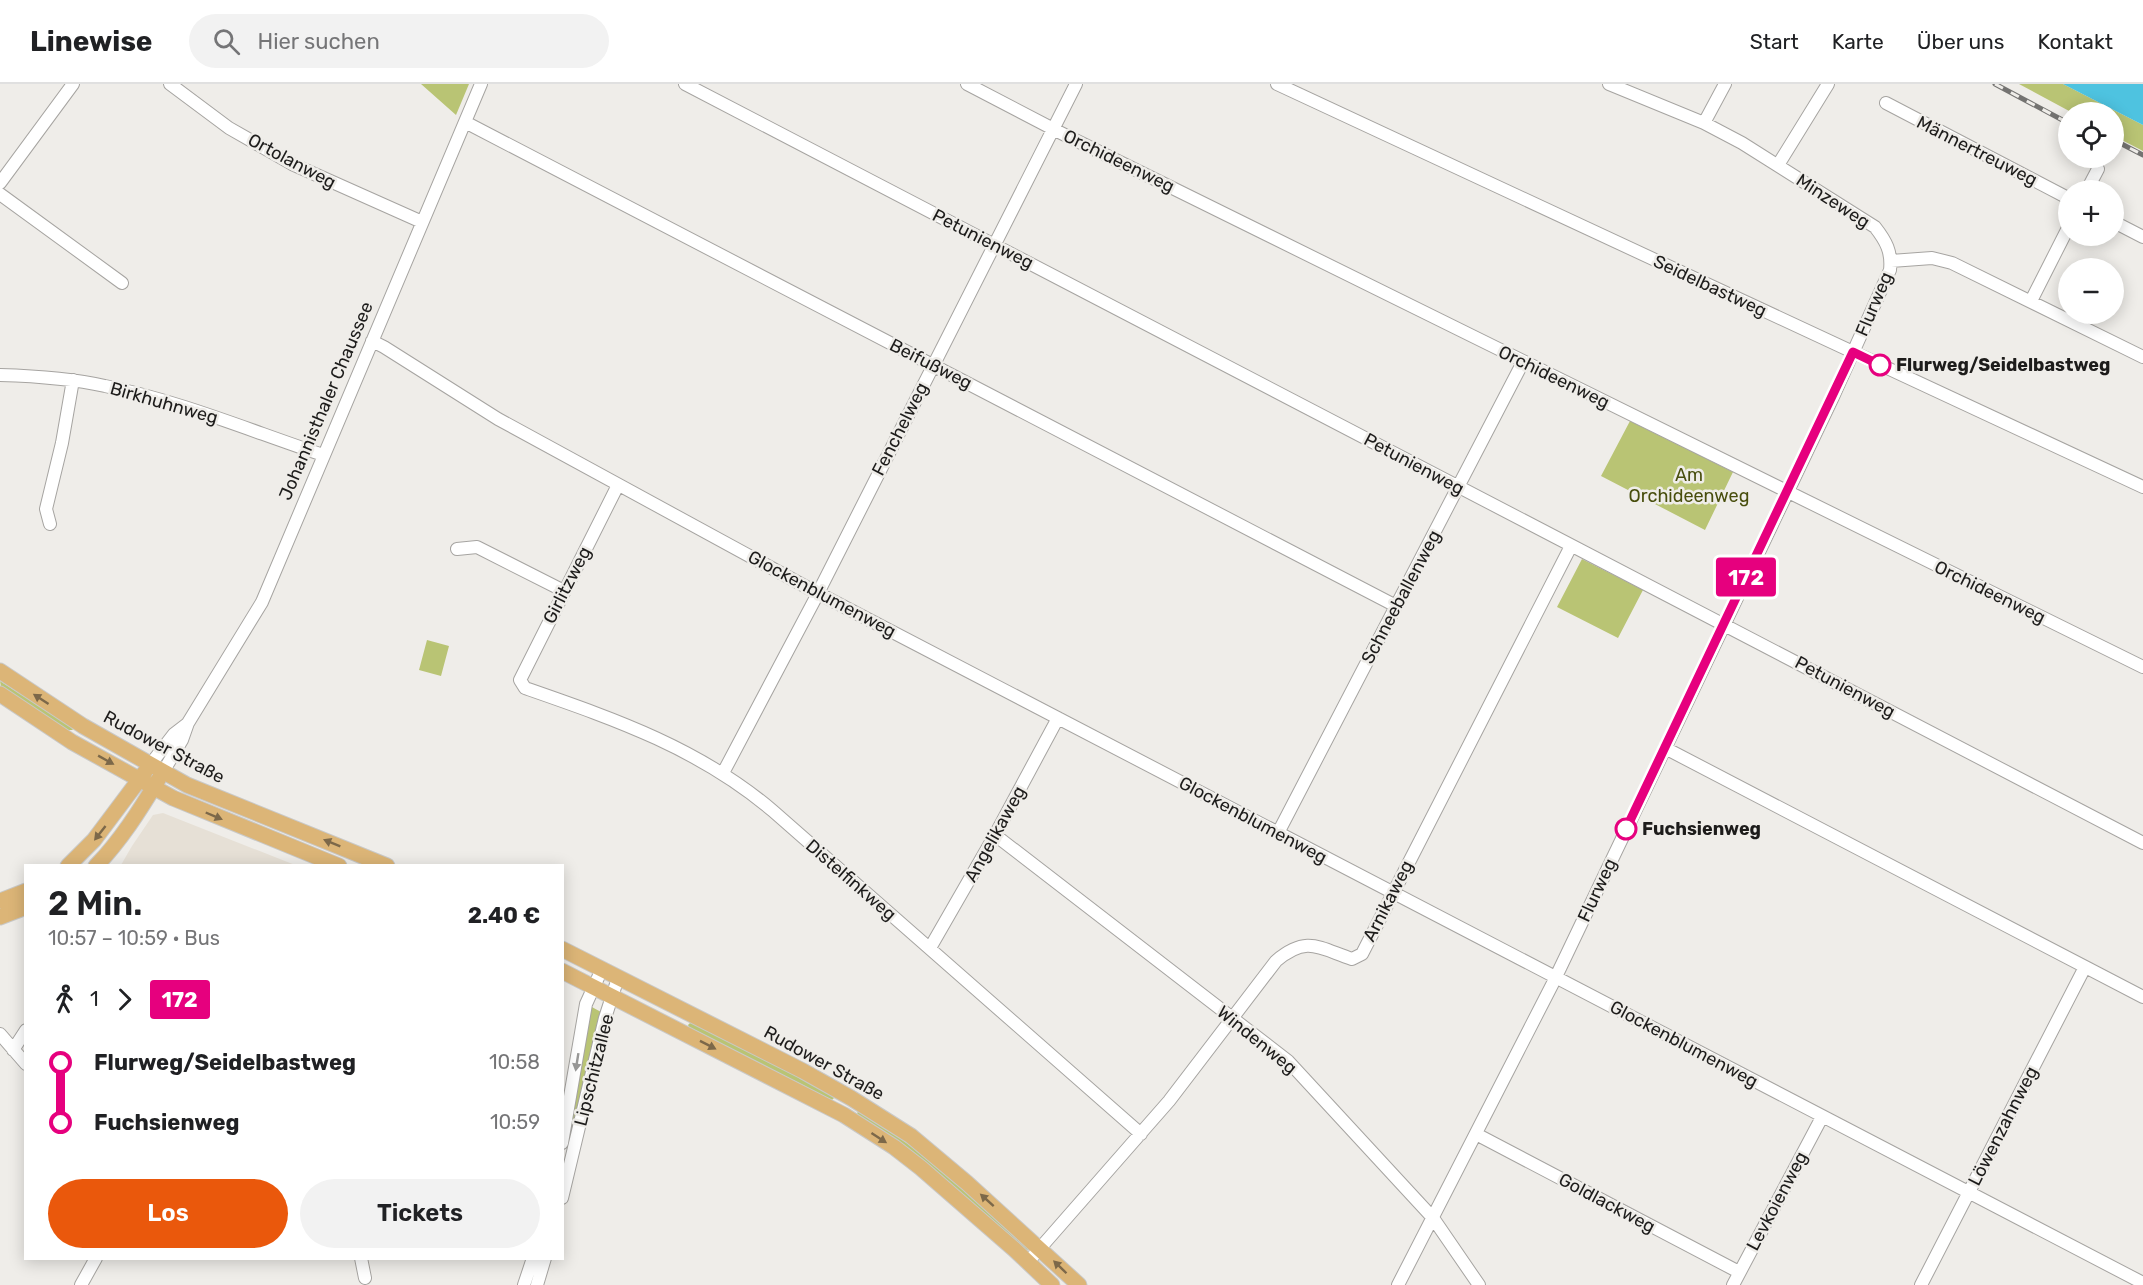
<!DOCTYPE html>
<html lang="de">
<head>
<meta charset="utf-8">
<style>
  :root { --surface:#fff; --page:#f2f2f2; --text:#202124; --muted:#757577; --line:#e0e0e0; --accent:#ea580c }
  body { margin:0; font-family:Rubik,sans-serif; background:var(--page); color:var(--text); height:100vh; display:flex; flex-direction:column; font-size:22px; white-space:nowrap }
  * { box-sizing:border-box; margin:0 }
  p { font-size:20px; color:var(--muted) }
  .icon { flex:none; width:33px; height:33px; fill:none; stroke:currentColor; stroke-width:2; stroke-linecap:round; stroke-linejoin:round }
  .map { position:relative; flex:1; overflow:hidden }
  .drawer { position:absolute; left:24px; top:780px; width:540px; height:396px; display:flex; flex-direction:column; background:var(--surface); border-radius:0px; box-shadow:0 3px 15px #0003 }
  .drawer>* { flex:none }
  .badge { padding:0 12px; border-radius:4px; font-size:21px; line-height:39px }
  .fabs { position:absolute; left:2058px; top:18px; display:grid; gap:12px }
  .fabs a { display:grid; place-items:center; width:66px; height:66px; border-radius:50%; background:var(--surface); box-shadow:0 3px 15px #0003; font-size:30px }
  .map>.badge { position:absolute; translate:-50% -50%; box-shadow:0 0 0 3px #fff }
  .legs { display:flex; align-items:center; gap:9px; height:66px; padding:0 24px; font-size:20px }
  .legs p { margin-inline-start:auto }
  .headline { display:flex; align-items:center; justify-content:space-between; height:102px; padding:0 24px }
  h1 { font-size:33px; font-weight:600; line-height:45px }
  .action { display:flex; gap:12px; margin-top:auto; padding:12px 24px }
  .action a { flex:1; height:69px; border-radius:36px; background:var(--accent); color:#fff; font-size:24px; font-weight:600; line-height:69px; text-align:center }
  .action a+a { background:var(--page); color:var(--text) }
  ul { padding:0 24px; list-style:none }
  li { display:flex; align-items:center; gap:21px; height:60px; font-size:22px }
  li i { display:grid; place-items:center; width:9px; height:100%; margin:0 8px; background:currentColor }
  li i::after { content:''; width:15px; height:15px; margin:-8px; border:4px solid; border-radius:50%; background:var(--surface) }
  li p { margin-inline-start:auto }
  li:first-child i { background:linear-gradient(#0000 50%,currentColor 0) }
  li:last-child i { background:linear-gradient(currentColor 50%,#0000 0) }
  header { display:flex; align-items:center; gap:36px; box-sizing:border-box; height:84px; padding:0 30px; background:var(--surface); border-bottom:2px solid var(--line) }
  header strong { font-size:28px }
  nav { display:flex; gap:33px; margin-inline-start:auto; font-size:21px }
  .search { width:420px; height:54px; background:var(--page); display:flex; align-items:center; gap:15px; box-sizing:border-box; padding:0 21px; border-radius:33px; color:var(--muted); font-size:22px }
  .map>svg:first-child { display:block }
  .built { fill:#e6e0d6 }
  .green { fill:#b9c474 }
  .water { fill:#4ec3e0 }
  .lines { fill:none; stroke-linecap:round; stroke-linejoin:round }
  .minor-casing { stroke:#a6a4a1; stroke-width:14 }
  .major-casing { stroke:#c9c9c8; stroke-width:17 }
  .minor { stroke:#fff; stroke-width:12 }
  .major { stroke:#dcb577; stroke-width:15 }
  .rail-casing { stroke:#747371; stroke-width:5 }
  .rail { stroke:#efede9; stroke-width:3; stroke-dasharray:9; stroke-linecap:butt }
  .oneway { fill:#7c6849 }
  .oneway2 { fill:#999998 }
  .line-1-casing { stroke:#fff; stroke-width:14 }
  .line-1 { stroke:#e6007e; stroke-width:9 }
  .stop-1-dot { fill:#fff; stroke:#e6007e; stroke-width:3 }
  .labels { text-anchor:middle; stroke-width:5; stroke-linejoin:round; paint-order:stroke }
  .street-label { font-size:18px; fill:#1d1c1b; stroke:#efede9 }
  .stop-label { font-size:18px; font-weight:bold; fill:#1d1c1b; stroke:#efede9; text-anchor:start }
  .park-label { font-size:18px; fill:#484e0d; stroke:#efede9 }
</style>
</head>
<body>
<header>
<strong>Linewise</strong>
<div class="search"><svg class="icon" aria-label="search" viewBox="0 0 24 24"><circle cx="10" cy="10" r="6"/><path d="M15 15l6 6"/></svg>Hier suchen</div>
<nav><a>Start</a><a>Karte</a><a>Über uns</a><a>Kontakt</a></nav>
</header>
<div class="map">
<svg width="2143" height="1201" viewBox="0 0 2143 1201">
  <rect width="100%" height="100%" fill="#efede9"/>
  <path class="built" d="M 163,729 L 295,781 L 121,781 L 132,762 L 153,731 Z"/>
  <path class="green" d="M 421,0 L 469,0 L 456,31 Z
    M 2019,0 L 2063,0 L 2143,41 L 2143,67 L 2114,52 L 2114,28 L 2071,28 Z
    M 1630,337 L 1733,388 L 1705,446 L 1601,392 Z
    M 1582,475 L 1643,506 L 1618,554 L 1557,523 Z
    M 427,556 L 449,562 L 441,592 L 419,586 Z
    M 0,597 L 70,642 L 73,646 L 68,646 L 1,603 Z
    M 590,922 L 601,928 L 584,995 L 574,1050 L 569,1049 Z
    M 690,939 L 696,940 L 836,1012 L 832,1016 L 689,943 L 688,941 Z
    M 858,1026 L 901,1055 L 931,1077 L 1029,1165 L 1025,1167 L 857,1031 Z"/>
  <path class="water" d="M 2063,0 L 2143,0 L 2143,41 Z"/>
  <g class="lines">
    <g class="minor-casing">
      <path id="minor" d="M 170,0 L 229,44 L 292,80 L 422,138
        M 685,0 L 2143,759
        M 967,0 L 1061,49 L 2143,583
        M 1277,0 L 2143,403
        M 1886,19 L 2068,114
        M 465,38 L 1396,522
        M 1704,39 L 1725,0
        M 1778,81 L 1828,0
        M 0,99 L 73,0
        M 2087,106 L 2098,85
        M 0,110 L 122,199
        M 2114,138 L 2143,153
        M 1891,177 L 1932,174 L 1952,179 L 2143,273
        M 2031,217 L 2068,144
        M 372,257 L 384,263 L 498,335 L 810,505 L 2143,1199
        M 0,291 C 35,292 70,294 105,302 C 180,317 251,347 323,371
        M 618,401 L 520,596 L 525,604 C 614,635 699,664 773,727 L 1141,1050
        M 50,440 L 46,425 L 62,359 L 73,296
        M 457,465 L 477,463 L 564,507
        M 1665,664 L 2143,913
        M 150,681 L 174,650 L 187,640
        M 163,688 L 182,656 L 188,639 L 262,518 L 481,0
        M 723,689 L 814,517 L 1076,0
        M 1278,749 L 1523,278
        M 995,751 L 1288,977 L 1433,1134 L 1479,1201
        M 930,864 L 995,751 L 1058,634
        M 0,950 L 26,980
        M 13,966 L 26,946
        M 1476,1050 L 1739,1188
        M 562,1059 L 586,920 L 602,885
        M 562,1114 L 605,934 L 618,894
        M 361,1174 L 365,1194
        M 1028,1178 L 1169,1017 L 1276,877 C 1307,851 1319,864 1352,875 L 1362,870 L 1571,462
        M 81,1201 L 96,1174
        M 524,1201 L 533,1174
        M 537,1201 L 545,1174
        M 1398,1201 L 1553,899 L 1833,313 L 1890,186 C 1892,168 1886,157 1875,143 L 1742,59 L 1704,39 L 1609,0
        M 1733,1201 L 1822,1033
        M 1921,1201 L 2085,883"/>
    </g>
    <g class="major-casing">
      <path id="major" d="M 0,587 L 83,642 L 187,701 L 387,782
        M 0,610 L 72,658 L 173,714 L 339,782
        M 68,782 L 94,756 L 145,688
        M 96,782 C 121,756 140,726 158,696
        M 0,817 L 26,807
        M 0,833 L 26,823
        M 562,865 L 803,987 L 851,1014 L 911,1052 L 967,1099 L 1079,1201
        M 562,887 L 844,1031 L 894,1063 L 921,1084 L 1014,1165 L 1052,1201"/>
    </g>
    <use href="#minor" class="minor"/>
    <use href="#major" class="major"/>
    <g class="rail-casing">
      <path id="rail" d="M 1995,0 L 2068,39
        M 2114,56 L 2143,71"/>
    </g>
    <use href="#rail" class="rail"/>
  </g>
  <defs><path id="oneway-solid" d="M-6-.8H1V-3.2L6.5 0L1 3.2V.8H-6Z" transform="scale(1.5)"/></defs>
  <g class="oneway">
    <use href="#oneway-solid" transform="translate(41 615) rotate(-147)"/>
    <use href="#oneway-solid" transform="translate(106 676) rotate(29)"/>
    <use href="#oneway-solid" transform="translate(214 732) rotate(23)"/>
    <use href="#oneway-solid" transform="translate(100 749) rotate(128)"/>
    <use href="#oneway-solid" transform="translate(332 759) rotate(-158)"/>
    <use href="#oneway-solid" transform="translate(708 961) rotate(27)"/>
    <use href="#oneway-solid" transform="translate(879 1054) rotate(33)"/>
    <use href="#oneway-solid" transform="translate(987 1116) rotate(-138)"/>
    <use href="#oneway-solid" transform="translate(1060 1183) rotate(-136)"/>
  </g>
  <use class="oneway2" href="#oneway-solid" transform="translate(577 978) rotate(99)"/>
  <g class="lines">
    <g class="line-1-casing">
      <path id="line-1" d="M 1626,745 L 1853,268 L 1880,281"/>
    </g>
    <use href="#line-1" class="line-1"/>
  </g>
  <g class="stop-1-dot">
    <circle cx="1880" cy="281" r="10"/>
    <circle cx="1626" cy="745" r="10"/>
  </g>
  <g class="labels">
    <g class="street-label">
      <text transform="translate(1977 67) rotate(27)" y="6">Männertreuweg</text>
      <text transform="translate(292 77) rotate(28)" y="6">Ortolanweg</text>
      <text transform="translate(1119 77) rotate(26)" y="6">Orchideenweg</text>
      <text transform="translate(1833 117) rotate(33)" y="6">Minzeweg</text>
      <text transform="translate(983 155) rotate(27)" y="6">Petunienweg</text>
      <text transform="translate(1710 202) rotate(25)" y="6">Seidelbastweg</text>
      <text transform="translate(1874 220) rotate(-67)" y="6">Flurweg</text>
      <text transform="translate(931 280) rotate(27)" y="6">Beifußweg</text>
      <text transform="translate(1554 293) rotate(26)" y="6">Orchideenweg</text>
      <text transform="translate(326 317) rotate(-67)" y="6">Johannisthaler Chaussee</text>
      <text transform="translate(164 319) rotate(16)" y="6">Birkhuhnweg</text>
      <text transform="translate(900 345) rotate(-63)" y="6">Fenchelweg</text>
      <text transform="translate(1414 380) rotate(28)" y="6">Petunienweg</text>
      <text transform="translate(567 501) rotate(-63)" y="6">Girlitzweg</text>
      <text transform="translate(1990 508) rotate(26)" y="6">Orchideenweg</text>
      <text transform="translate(822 510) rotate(28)" y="6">Glockenblumenweg</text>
      <text transform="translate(1401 513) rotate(-62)" y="6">Schneeballenweg</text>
      <text transform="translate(1845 603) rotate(28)" y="6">Petunienweg</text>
      <text transform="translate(164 663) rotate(28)" y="6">Rudower Straße</text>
      <text transform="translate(1253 736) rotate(28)" y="6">Glockenblumenweg</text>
      <text transform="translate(995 750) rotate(-61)" y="6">Angelikaweg</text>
      <text transform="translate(851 796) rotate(41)" y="6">Distelfinkweg</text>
      <text transform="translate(1597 806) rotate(-65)" y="6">Flurweg</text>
      <text transform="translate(1388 817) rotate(-63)" y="6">Arnikaweg</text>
      <text transform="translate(1257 956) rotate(39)" y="6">Windenweg</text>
      <text transform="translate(1684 960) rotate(28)" y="6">Glockenblumenweg</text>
      <text transform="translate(824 979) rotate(29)" y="6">Rudower Straße</text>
      <text transform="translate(594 986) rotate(-76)" y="6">Lipschitzallee</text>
      <text transform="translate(2003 1042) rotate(-63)" y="6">Löwenzahnweg</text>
      <text transform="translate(1777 1117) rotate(-62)" y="6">Levkoienweg</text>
      <text transform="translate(1607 1119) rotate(28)" y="6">Goldlackweg</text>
    </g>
    <g class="stop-label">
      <text x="1896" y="287">Flurweg/Seidelbastweg</text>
      <text x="1642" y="751">Fuchsienweg</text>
    </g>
    <g class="park-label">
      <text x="1689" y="397">Am<tspan x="1689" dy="21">Orchideenweg</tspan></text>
    </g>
  </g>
</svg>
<div class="fabs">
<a><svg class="icon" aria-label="locate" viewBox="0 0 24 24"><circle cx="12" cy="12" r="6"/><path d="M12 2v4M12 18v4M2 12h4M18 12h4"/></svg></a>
<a>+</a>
<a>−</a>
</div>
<b class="badge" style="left:1746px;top:493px;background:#e6007e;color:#fff">172</b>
<section class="drawer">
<div class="headline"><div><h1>2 Min.</h1><p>10:57 – 10:59 · Bus</p></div><b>2.40 €</b></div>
<div class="legs"><svg class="icon" aria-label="walk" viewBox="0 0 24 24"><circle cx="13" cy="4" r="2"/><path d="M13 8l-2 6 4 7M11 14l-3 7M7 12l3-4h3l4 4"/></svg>1<svg class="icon" aria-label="forward" viewBox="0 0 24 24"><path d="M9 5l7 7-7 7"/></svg><b class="badge" style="background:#e6007e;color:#fff">172</b></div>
<ul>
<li><i style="color:#e6007e"></i><b>Flurweg/Seidelbastweg</b><p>10:58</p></li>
<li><i style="color:#e6007e"></i><b>Fuchsienweg</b><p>10:59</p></li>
</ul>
<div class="action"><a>Los</a><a>Tickets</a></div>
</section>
</div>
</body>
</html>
